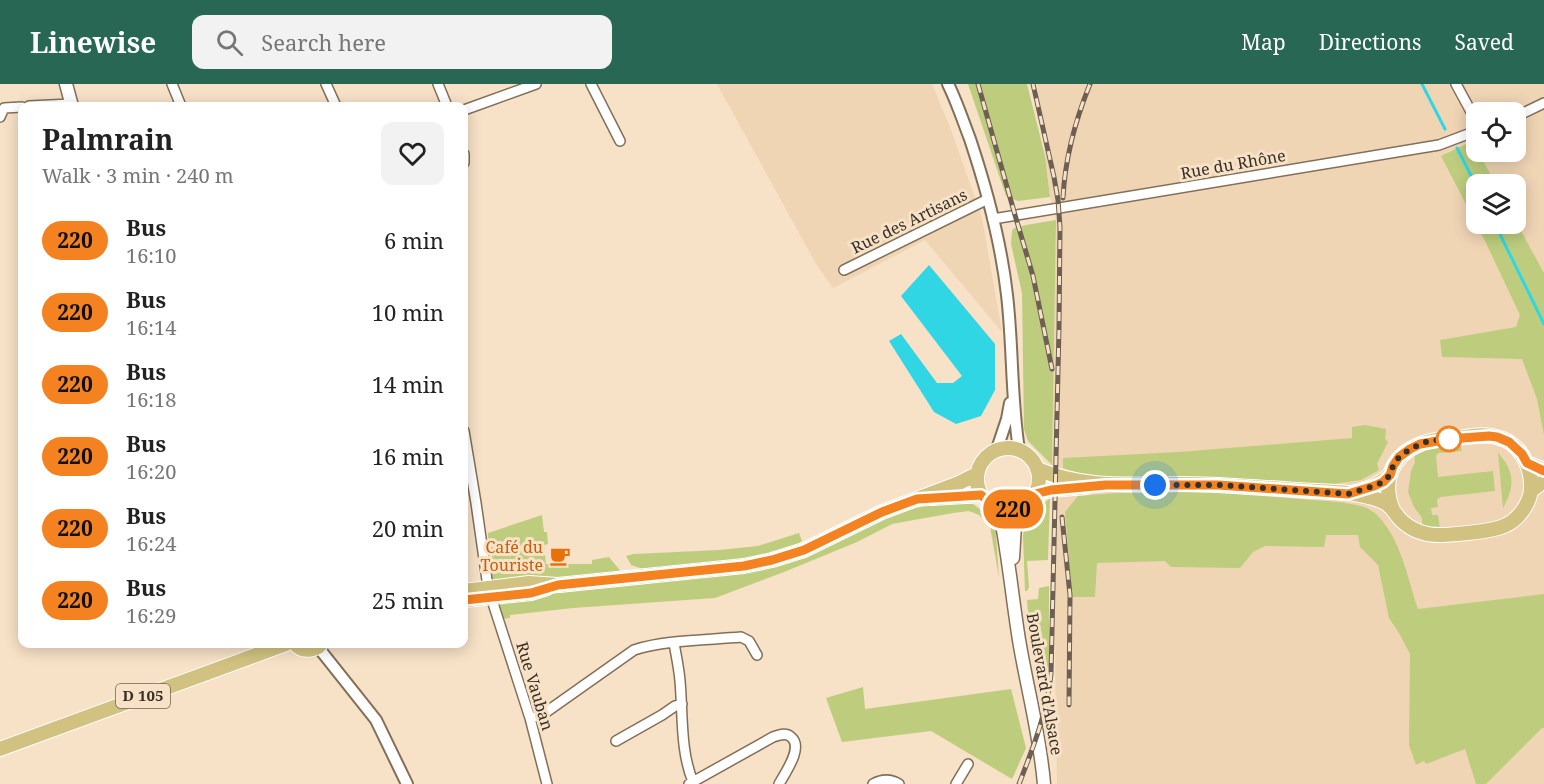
<!DOCTYPE html>
<html lang="en">
<head>
<meta charset="utf-8">
<style>
  :root { --surface:#fff; --page:#f2f2f2; --text:#222; --muted:#767676; --accent:#276754 }
  body { margin:0; font-family:"Noto Serif",serif; background:var(--page); color:var(--text); height:100vh; display:flex; flex-direction:column; font-size:22px; white-space:nowrap }
  * { box-sizing:border-box; margin:0 }
  p { font-size:20px; color:var(--muted) }
  .icon { flex:none; width:33px; height:33px; fill:none; stroke:currentColor; stroke-width:2; stroke-linecap:round; stroke-linejoin:round }
  .map { position:relative; flex:1; overflow:hidden }
  .sheet { position:absolute; left:18px; top:18px; width:450px; height:546px; display:flex; flex-direction:column; background:var(--surface); border-radius:12px; box-shadow:0 3px 15px #0003 }
  .sheet>* { flex:none }
  .badge { padding:0 12px; border-radius:20px; font-size:21px; line-height:39px }
  .fabs { position:absolute; left:1466px; top:18px; display:grid; gap:12px }
  .fabs a { display:grid; place-items:center; width:60px; height:60px; border-radius:12px; background:var(--surface); box-shadow:0 3px 15px #0003; font-size:30px }
  .you { position:absolute; width:30px; height:30px; margin:-15px; border:4px solid #fff; border-radius:50%; background:#1a73e8; box-shadow:0 0 0 9px #1a73e833 }
  .map>.badge { position:absolute; translate:-50% -50%; box-shadow:0 0 0 3px #fff }
  .round { display:grid; place-items:center; flex:none; width:63px; height:63px; border-radius:12px; background:var(--page) }
  .head { display:flex; align-items:center; justify-content:space-between; height:102px; padding:0 24px }
  h1 { font-size:28px; font-weight:700; line-height:45px }
  ul { padding:0; list-style:none }
  li { display:flex; align-items:center; gap:18px; height:72px; padding:0 24px }
  li div { flex:1 }
  li b { display:block; font-size:22px }
  li em { font-style:normal }
  li .badge { min-width:66px; font-weight:700; text-align:center }
  header { display:flex; align-items:center; gap:36px; box-sizing:border-box; height:84px; padding:0 30px; background:var(--accent); color:#fff }
  header strong { font-size:28px }
  nav { display:flex; gap:33px; margin-inline-start:auto; font-size:21px }
  .search { width:420px; height:54px; background:var(--page); display:flex; align-items:center; gap:15px; box-sizing:border-box; padding:0 21px; border-radius:12px; color:var(--muted); font-size:22px }
  .map>svg:first-child { display:block }
  .built { fill:#f0d5b5; fill-rule:evenodd }
  .green { fill:#bdcd7d }
  .water { fill:#31d6e5 }
  .lines { fill:none; stroke-linecap:round; stroke-linejoin:round }
  .stream { stroke:#31d6e5; stroke-width:3 }
  .minor-casing { stroke:#836f58; stroke-width:12 }
  .tertiary-casing { stroke:#836f58; stroke-width:14 }
  .secondary-casing { stroke:#836f58; stroke-width:15 }
  .primary-casing { stroke:#fff; stroke-width:16 }
  .minor { stroke:#fff; stroke-width:9 }
  .tertiary { stroke:#fff; stroke-width:10 }
  .secondary { stroke:#fff; stroke-width:12 }
  .primary { stroke:#d1c281; stroke-width:14 }
  .rail-casing { stroke:#6d6052; stroke-width:5 }
  .rail { stroke:#f7e1c7; stroke-width:3; stroke-dasharray:9; stroke-linecap:butt }
  .line-casing { stroke:#fff; stroke-width:14 }
  .line { stroke:#f58220; stroke-width:9 }
  .walk { stroke:#382f25; stroke-width:6; stroke-dasharray:0 10.8 }
  .stop-dot { fill:#fff; stroke:#f58220; stroke-width:3 }
  .labels { text-anchor:middle; stroke-width:6; stroke-linejoin:round; paint-order:stroke }
  .shield { fill:#f7e1c7; stroke:#716456; stroke-width:1.5 }
  .shield-label { font-size:15px; font-weight:bold; fill:#382f25 }
  .street-label { font-size:16px; fill:#382f25; stroke:#f7e1c7 }
  .food-label { font-size:16px; fill:#c56008; stroke:#f7e1c7; text-anchor:end }
</style>
</head>
<body>
<header>
<strong>Linewise</strong>
<div class="search"><svg class="icon" aria-label="search" viewBox="0 0 24 24"><circle cx="10" cy="10" r="6"/><path d="M15 15l6 6"/></svg>Search here</div>
<nav><a>Map</a><a>Directions</a><a>Saved</a></nav>
</header>
<div class="map">
<svg width="1544" height="700" viewBox="0 0 1544 700">
  <rect width="100%" height="100%" fill="#f7e1c7"/>
  <path class="built" d="M 717,0 L 932,0 L 950,43 L 982,134 L 1002,248 L 925,156 L 833,204 L 815,178 Z
    M 1037,0 L 1544,0 L 1544,700 L 1057,700 L 1052,381 L 1056,136 L 1050,113 ZM 1476,28 L 1515,28 L 1515,68 L 1476,68 ZM 1476,100 L 1515,100 L 1515,140 L 1476,140 Z"/>
  <path class="green" d="M 968,0 L 1027,0 L 1045,72 L 1050,113 L 1018,117 L 1006,112 Z
    M 1473,57 L 1476,64 L 1476,68 L 1478,68 L 1496,100 L 1476,100 L 1476,140 L 1515,140 L 1515,136 L 1544,189 L 1544,351 L 1537,315 L 1522,275 L 1442,273 L 1440,256 L 1516,243 L 1520,231 L 1485,157 L 1441,72 Z
    M 1056,136 L 1052,381 L 1028,357 L 1024,345 L 1022,209 L 1011,160 L 1012,147 L 1014,144 L 1026,141 Z
    M 1365,341 L 1386,345 L 1385,355 L 1388,358 L 1377,380 L 1379,386 L 1361,396 L 1333,400 L 1179,395 L 1106,394 L 1084,391 L 1063,384 L 1063,374 L 1179,368 L 1352,354 L 1352,343 Z
    M 1460,357 L 1462,367 L 1438,369 L 1436,372 L 1438,393 L 1493,387 L 1495,407 L 1440,413 L 1437,416 L 1438,423 L 1431,424 L 1432,431 L 1438,431 L 1440,446 L 1422,445 L 1422,434 L 1414,423 L 1408,408 L 1411,387 L 1415,378 L 1414,365 Z
    M 1498,369 C 1515,387 1515,403 1503,424 Z
    M 1191,408 C 1227,409 1264,412 1300,415 C 1321,417 1344,417 1364,423 C 1368,424 1372,427 1376,430 C 1401,454 1407,493 1418,525 L 1544,510 L 1544,644 L 1542,644 L 1486,700 L 1476,700 L 1465,665 L 1426,680 L 1424,677 L 1416,681 L 1409,661 L 1410,570 L 1399,549 L 1389,534 L 1378,481 L 1360,463 L 1358,451 L 1326,451 L 1324,463 L 1265,462 L 1253,468 L 1240,484 L 1171,483 L 1165,477 L 1097,479 L 1095,513 L 1072,513 L 1065,428 L 1078,412 L 1117,409 Z
    M 1050,414 L 1048,476 L 1027,477 L 1029,503 L 1027,507 L 1025,507 L 1023,451 L 1027,434 Z
    M 960,418 L 962,420 L 973,420 L 995,437 L 999,494 L 990,442 L 979,431 L 969,427 L 953,429 L 892,440 L 857,458 L 784,488 L 715,514 L 573,524 L 510,531 L 510,534 L 502,535 L 497,521 L 500,515 L 637,501 L 751,487 L 783,480 L 808,471 L 889,432 L 914,424 Z
    M 542,431 L 544,448 L 547,448 L 548,460 L 544,461 L 546,480 L 592,480 L 592,476 L 609,473 L 622,489 L 502,499 L 492,496 L 489,488 L 488,449 Z
    M 799,449 L 802,457 L 790,465 L 766,472 L 694,483 L 669,482 L 643,485 L 631,481 L 626,472 L 633,470 L 719,466 L 758,462 Z
    M 1049,502 L 1049,581 L 1045,600 L 1040,604 L 1030,552 L 1027,516 L 1038,515 L 1039,504 Z
    M 863,603 L 865,625 L 1011,605 L 1026,664 L 1012,695 L 931,647 L 842,658 L 826,614 Z"/>
  <path class="water" d="M 929,181 L 995,260 L 995,306 L 981,332 L 956,340 L 934,328 L 889,257 L 901,250 L 937,299 L 953,299 L 962,292 L 901,212 Z"/>
  <g class="lines">
    <path class="stream" d="M 1422,0 L 1445,45
      M 1457,64 L 1476,101
      M 1495,140 L 1544,240"/>
    <g class="minor-casing">
      <path id="minor" d="M 172,0 L 181,22
        M 326,0 L 336,22
        M 438,0 L 447,22
        M 591,0 L 620,57
        M 1456,0 L 1476,37
        M 29,22 L 71,20
        M 464,26 L 536,0
        M 0,33 L 4,24 L 22,23
        M 1515,33 L 1544,19
        M 464,70 L 464,79
        M 993,135 L 1439,61 L 1476,47
        M 844,186 L 988,115
        M 464,347 L 476,419 L 488,503
        M 491,513 L 530,634 L 547,700
        M 674,559 C 676,571 679,584 680,597 C 683,630 680,669 694,700
        M 530,634 L 542,631 L 634,566 C 664,556 708,556 741,553 L 749,557 L 757,571
        M 616,657 L 662,631 L 675,622 L 682,620
        M 689,700 L 773,653 C 779,651 786,648 791,653 C 804,663 785,689 779,700
        M 873,700 C 882,695 891,695 899,700
        M 956,700 L 968,680"/>
    </g>
    <g class="tertiary-casing">
      <path id="tertiary" d="M 948,0 C 957,18 963,37 970,55 C 987,106 1001,158 1007,211 C 1013,262 1011,314 1019,366
        M 997,365 L 1007,335 L 1010,319
        M 318,563 L 376,636 L 407,700"/>
    </g>
    <g class="secondary-casing">
      <path id="secondary" d="M 66,0 L 72,22
        M 999,424 C 1008,468 1012,512 1019,556 C 1027,604 1040,651 1044,700
        M 1013,474 L 1015,441 L 1021,423"/>
    </g>
    <g class="primary-casing">
      <path id="primary" d="M977 395a31 31 0 1 1 62 0a31 31 0 1 1-62 0Z
        M 1527,379 L 1544,386
        M 1037,385 C 1085,405 1130,400 1180,400 C 1215,400 1250,403 1284,405 C 1305,407 1327,407 1348,409 C 1360,411 1376,413 1387,420 C 1392,424 1395,429 1399,434 C 1411,447 1426,452 1444,451 C 1459,450 1493,448 1506,441 C 1519,435 1530,419 1531,405 C 1532,382 1520,358 1496,353 C 1484,349 1468,353 1456,354 C 1442,355 1428,356 1416,362 C 1390,374 1382,400 1393,426
        M 1531,407 L 1544,397
        M 1352,409 C 1367,405 1379,401 1390,391
        M 1035,410 L 1051,406 L 1086,403
        M 932,414 L 981,411
        M 464,507 L 529,499 L 558,501 L 744,482 L 772,476 L 804,466 L 882,428 L 959,399 L 977,390
        M 466,516 L 531,509 L 547,504
        M 295,560 C 301,567 309,567 318,563 L 321,560
        M 0,665 L 286,560"/>
    </g>
    <use href="#minor" class="minor"/>
    <use href="#tertiary" class="tertiary"/>
    <use href="#secondary" class="secondary"/>
    <use href="#primary" class="primary"/>
    <g class="rail-casing">
      <path id="rail" d="M 978,0 L 1015,131 L 1033,192 L 1052,285
        M 1063,114 C 1065,74 1075,37 1090,0
        M 1062,433 L 1070,511 L 1069,621
        M 1019,700 C 1033,664 1047,629 1051,590 L 1059,244 L 1060,143 L 1058,116 L 1054,93 L 1033,0"/>
    </g>
    <use href="#rail" class="rail"/>
  </g>
  <g class="lines">
    <g class="line-casing">
      <path id="line" d="M 464,516 L 531,509 L 558,501 L 744,482 L 772,476 L 804,466 L 882,428 L 917,415 L 981,411 L 993,422 L 1010,426 L 1025,421 L 1035,410 L 1051,406 L 1106,401 L 1218,401 L 1348,410 L 1374,402 L 1383,398 L 1390,391 L 1393,382 L 1399,373 L 1410,365 L 1420,360 L 1449,355 L 1489,352 L 1497,353 L 1509,358 L 1522,370 L 1527,379 L 1544,387"/>
    </g>
    <use href="#line" class="line"/>
    <path class="walk" d="M 1155,401 L 1218,401 L 1348,410 L 1374,402 L 1383,398 L 1390,391 L 1393,382 L 1399,373 L 1410,365 L 1428,357 L 1449,355"/>
  </g>
  <defs>
    <g id="cafe-bare" transform="scale(1.62)"><path d="M-5.5-4.5H6V0H3Q3 3.5 0 3.5H-2.5Q-5.5 3.5-5.5 0ZM3-3.2v2h1.7v-2ZM-6 4.5H4V6H-6Z" fill="#e8710a" stroke="#f7e1c7" stroke-width="2.5" paint-order="stroke"/></g>
  </defs>
  <g fill-rule="evenodd">
    <use href="#cafe-bare" x="560" y="472"/>
  </g>
  <circle class="stop-dot" cx="1449" cy="355" r="12"/>
  <g class="labels">
    <rect class="shield" x="116" y="600" width="54" height="24" rx="4.5"/>
    <g class="shield-label">
      <text x="143" y="617">D 105</text>
    </g>
    <g class="street-label">
      <text transform="translate(1233 80) rotate(-10)" y="6">Rue du Rhône</text>
      <text transform="translate(909 137) rotate(-26)" y="6">Rue des Artisans</text>
      <text transform="translate(1045 600) rotate(80)" y="6">Boulevard d'Alsace</text>
      <text transform="translate(535 602) rotate(73)" y="6">Rue Vauban</text>
    </g>
    <g class="food-label">
      <text x="543" y="469">Café du<tspan x="543" dy="18">Touriste</tspan></text>
    </g>
  </g>
</svg>
<div class="fabs">
<a><svg class="icon" aria-label="locate" viewBox="0 0 24 24"><circle cx="12" cy="12" r="6"/><path d="M12 2v4M12 18v4M2 12h4M18 12h4"/></svg></a>
<a><svg class="icon" aria-label="layers" viewBox="0 0 24 24"><path d="M12 4l9 5-9 5-9-5zM3 14l9 5 9-5"/></svg></a>
</div>
<div class="you" style="left:1155px;top:401px"></div>
<b class="badge" style="left:1013px;top:425px;background:#f58220;color:#111">220</b>
<section class="sheet">
<div class="head"><div><h1>Palmrain</h1><p>Walk · 3 min · 240 m</p></div><a class="round"><svg class="icon" aria-label="heart" viewBox="0 0 24 24"><path d="M12 20l-8-8c-3-5 5-10 8-4 3-6 11-1 8 4z"/></svg></a></div>
<ul>
<li><span class="badge" style="background:#f58220;color:#111">220</span><div><b>Bus</b><p>16:10</p></div><em>6 min</em></li>
<li><span class="badge" style="background:#f58220;color:#111">220</span><div><b>Bus</b><p>16:14</p></div><em>10 min</em></li>
<li><span class="badge" style="background:#f58220;color:#111">220</span><div><b>Bus</b><p>16:18</p></div><em>14 min</em></li>
<li><span class="badge" style="background:#f58220;color:#111">220</span><div><b>Bus</b><p>16:20</p></div><em>16 min</em></li>
<li><span class="badge" style="background:#f58220;color:#111">220</span><div><b>Bus</b><p>16:24</p></div><em>20 min</em></li>
<li><span class="badge" style="background:#f58220;color:#111">220</span><div><b>Bus</b><p>16:29</p></div><em>25 min</em></li>
</ul>
</section>
</div>
</body>
</html>
